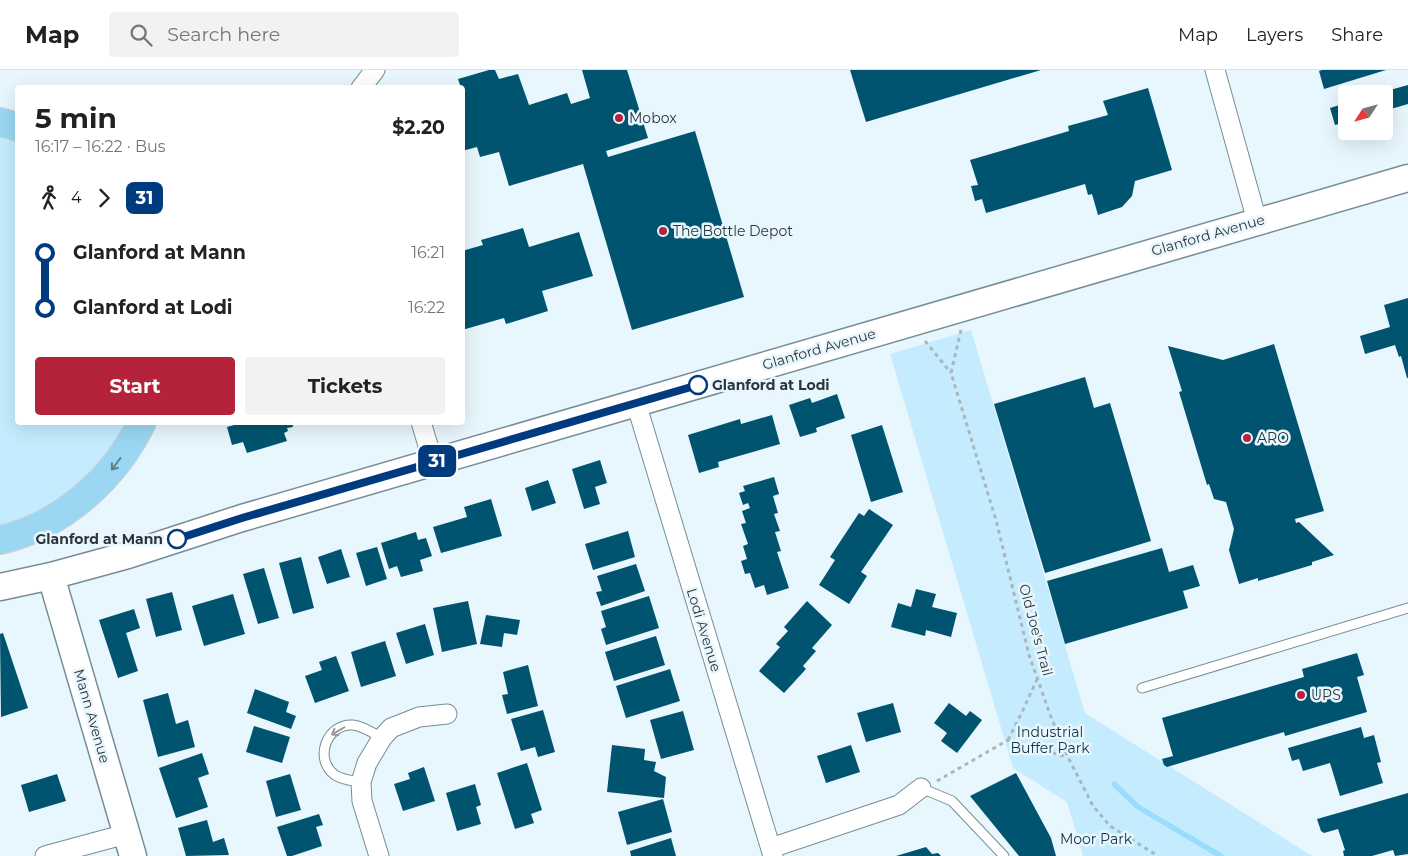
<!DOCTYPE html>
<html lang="en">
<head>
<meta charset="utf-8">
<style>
  :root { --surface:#fff; --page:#f2f2f2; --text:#222; --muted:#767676; --line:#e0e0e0; --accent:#b4223b }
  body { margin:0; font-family:Montserrat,sans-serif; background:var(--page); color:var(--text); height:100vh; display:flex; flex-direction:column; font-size:19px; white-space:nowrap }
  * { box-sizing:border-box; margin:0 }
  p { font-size:16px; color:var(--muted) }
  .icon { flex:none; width:28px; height:28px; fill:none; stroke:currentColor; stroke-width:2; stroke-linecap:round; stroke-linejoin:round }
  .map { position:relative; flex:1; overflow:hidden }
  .side { position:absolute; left:15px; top:15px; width:450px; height:340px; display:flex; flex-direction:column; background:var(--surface); border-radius:5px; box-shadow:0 5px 20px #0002 }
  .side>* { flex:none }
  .badge { padding:0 10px; border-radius:8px; font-size:18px; line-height:32px }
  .needle { width:32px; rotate:234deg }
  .controls { position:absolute; left:1338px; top:15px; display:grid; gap:10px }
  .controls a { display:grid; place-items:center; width:55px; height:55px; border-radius:5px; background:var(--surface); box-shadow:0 5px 20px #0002; font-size:25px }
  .map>.badge { position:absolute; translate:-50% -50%; box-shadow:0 0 0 2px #fff }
  .legs { display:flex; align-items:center; gap:8px; height:55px; padding:0 20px; font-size:16px }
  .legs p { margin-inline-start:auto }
  .head { display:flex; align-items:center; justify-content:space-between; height:85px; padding:0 20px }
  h1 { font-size:28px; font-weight:700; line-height:38px }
  .action { display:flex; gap:10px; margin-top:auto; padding:10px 20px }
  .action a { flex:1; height:58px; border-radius:5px; background:var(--accent); color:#fff; font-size:20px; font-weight:700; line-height:58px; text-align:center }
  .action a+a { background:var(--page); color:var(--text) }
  ul { padding:0 20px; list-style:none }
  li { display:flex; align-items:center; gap:18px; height:55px; font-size:19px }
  li i { display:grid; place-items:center; width:8px; height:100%; margin:0 6px; background:currentColor }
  li i::after { content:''; width:12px; height:12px; margin:-6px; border:4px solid; border-radius:50%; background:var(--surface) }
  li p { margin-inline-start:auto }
  li:first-child i { background:linear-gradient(#0000 50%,currentColor 0) }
  li:last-child i { background:linear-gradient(currentColor 50%,#0000 0) }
  header { display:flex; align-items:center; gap:30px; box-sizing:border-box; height:70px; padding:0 25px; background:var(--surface); border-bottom:1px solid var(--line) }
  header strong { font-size:24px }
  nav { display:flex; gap:28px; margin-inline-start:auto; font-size:18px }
  .search { width:350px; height:45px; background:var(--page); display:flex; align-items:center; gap:12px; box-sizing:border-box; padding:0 18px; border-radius:5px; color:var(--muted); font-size:19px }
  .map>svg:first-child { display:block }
  .green { fill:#c5ecfe }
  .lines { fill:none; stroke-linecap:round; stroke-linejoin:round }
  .stream { stroke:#98ddfd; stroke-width:5.5 }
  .building { fill:#00546f }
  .service-casing { stroke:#768d97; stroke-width:11 }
  .minor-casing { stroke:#768d97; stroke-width:21 }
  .secondary-casing { stroke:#768d97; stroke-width:29 }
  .motorway-casing { stroke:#d1d3d4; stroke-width:30 }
  .path { stroke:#a9b6bc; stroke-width:3; stroke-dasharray:4 4; stroke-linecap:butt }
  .service { stroke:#fff; stroke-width:9 }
  .minor { stroke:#fff; stroke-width:19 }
  .secondary { stroke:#fff; stroke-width:26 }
  .motorway { stroke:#9bd7f3; stroke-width:28 }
  .oneway { stroke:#5e7e8d }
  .oneway2 { stroke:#969a9c }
  .line-1-casing { stroke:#fff; stroke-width:11 }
  .line-1 { stroke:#003b80; stroke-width:8 }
  .poi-dot { fill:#b4223b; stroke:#e8f6fd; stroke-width:2 }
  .stop-1-dot { fill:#fff; stroke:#003b80; stroke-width:2.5 }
  .labels { text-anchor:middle; stroke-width:5; stroke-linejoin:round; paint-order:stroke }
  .poi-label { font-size:14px; fill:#2c353a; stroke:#e8f6fd; text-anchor:start }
  .street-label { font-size:14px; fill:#2c353a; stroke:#e8f6fd }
  .stop-label { font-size:14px; font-weight:bold; fill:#2c353a; stroke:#e8f6fd; text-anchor:start }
  .park-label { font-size:14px; fill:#133441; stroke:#e8f6fd }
</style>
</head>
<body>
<header>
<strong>Map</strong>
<div class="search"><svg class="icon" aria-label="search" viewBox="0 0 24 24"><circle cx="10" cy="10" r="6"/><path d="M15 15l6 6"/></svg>Search here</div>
<nav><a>Map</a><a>Layers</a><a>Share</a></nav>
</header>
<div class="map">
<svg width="1408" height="786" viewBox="0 0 1408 786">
  <rect width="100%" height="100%" fill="#e8f6fd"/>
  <path class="green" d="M 0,63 L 17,68 L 18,352 L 130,353 L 81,418 L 26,450 L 0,457 Z
    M 971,260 L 1085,643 L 1312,786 L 1083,786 L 1067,732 L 1013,698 L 890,284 Z"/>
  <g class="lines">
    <path class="stream" d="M 1114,714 L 1138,737 L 1221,786"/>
  </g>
  <path class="building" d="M 489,0 L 495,0 L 499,9 L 518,4 L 529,35 L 567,23 L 571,34 L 590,28 L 582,0 L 627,0 L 648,68 L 606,81 L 608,87 L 695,61 L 744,227 L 632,260 L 583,94 L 509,116 L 499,82 L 480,87 L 477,77 L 462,81 L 462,18 L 461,18 L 458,9 Z
    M 850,0 L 1041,0 L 866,52 Z
    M 1322,0 L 1386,0 L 1324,19 L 1319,1 Z
    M 1408,15 L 1408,34 L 1384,41 L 1384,24 L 1379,23 Z
    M 1148,18 L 1172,100 L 1135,111 L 1132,126 L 1122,137 L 1098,145 L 1092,124 L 1088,125 L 1085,114 L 986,143 L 982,129 L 975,131 L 971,116 L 978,115 L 970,90 L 1069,61 L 1068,56 L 1108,45 L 1103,31 Z
    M 1346,33 L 1346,52 L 1335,55 L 1330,38 Z
    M 523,158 L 529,177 L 579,162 L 593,206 L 542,221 L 548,241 L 506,254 L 504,248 L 462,260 L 462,181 L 483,175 L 481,170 Z
    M 1408,228 L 1408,308 L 1407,308 L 1401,286 L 1399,287 L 1395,275 L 1365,284 L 1360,266 L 1390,257 L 1384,235 Z
    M 1274,274 L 1324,441 L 1295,449 L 1296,453 L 1299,452 L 1334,485 L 1312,492 L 1312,495 L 1258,511 L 1258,508 L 1239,514 L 1229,480 L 1234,459 L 1226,432 L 1214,429 L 1209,414 L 1207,415 L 1179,322 L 1182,321 L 1168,276 L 1223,290 Z
    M 1085,307 L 1094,338 L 1110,333 L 1151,471 L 1045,503 L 994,334 Z
    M 837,324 L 845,348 L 816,358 L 817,362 L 800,367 L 789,335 L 810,328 L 812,333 Z
    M 772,345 L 780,374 L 718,392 L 719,397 L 699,403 L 688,365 L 740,349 L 741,354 Z
    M 237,352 L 292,352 L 293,357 L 287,358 L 288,361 L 284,363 L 287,371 L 247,383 L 243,372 L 232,375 L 227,357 L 238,354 Z
    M 882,355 L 903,422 L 871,432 L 851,365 Z
    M 600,390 L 607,413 L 595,417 L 600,434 L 584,439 L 572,399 Z
    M 774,407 L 779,424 L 773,426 L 778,443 L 774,444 L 780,461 L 775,462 L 781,481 L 777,482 L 789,518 L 767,525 L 764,515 L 755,518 L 750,503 L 745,504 L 741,491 L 747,489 L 743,476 L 748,474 L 741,454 L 746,453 L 742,441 L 750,438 L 748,433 L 743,435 L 739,423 L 745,421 L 743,416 Z
    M 548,410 L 556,433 L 532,441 L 525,418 Z
    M 491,429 L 502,466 L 441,483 L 433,457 L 467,447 L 464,437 Z
    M 869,439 L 893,455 L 861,502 L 867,506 L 849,534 L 819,515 L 835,490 L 830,487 L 859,443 L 864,446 Z
    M 628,461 L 635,487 L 593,500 L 585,474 Z
    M 416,462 L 418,470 L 426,468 L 432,486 L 420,490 L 423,501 L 401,507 L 397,496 L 389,499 L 381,473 Z
    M 377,477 L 387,509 L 366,516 L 356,483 Z
    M 1162,478 L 1169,502 L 1193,495 L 1200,516 L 1183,521 L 1188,538 L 1065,574 L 1047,511 Z
    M 341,479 L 350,507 L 327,514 L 318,487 Z
    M 301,487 L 314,538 L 293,544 L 279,493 Z
    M 636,494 L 645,521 L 601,536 L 596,522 L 602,521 L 597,506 Z
    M 264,498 L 279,548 L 258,554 L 243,504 Z
    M 916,519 L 936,524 L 932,537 L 957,543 L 951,567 L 926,560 L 925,566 L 891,557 L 898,533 L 911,537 Z
    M 172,522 L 182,560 L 156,567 L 146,529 Z
    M 233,524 L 245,564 L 204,576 L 192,536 Z
    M 649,526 L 659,558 L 606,575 L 601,559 L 606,557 L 601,541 Z
    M 468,531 L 477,574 L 442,582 L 433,538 Z
    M 807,531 L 832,555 L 812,578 L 816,581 L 803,596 L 806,599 L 784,623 L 759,601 L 780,577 L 776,574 L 788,561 L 784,557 Z
    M 134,539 L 140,558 L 126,563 L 138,601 L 118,608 L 99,550 Z
    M 486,545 L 520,550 L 517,565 L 504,563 L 502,577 L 480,574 Z
    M 425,554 L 434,585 L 406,594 L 396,563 Z
    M 3,563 L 28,638 L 1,647 L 0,564 Z
    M 656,566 L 665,595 L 614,611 L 605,582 Z
    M 385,571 L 396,606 L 361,617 L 351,582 Z
    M 1357,583 L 1364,605 L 1357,607 L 1367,642 L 1285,666 L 1284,662 L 1167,697 L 1164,695 L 1162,689 L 1173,686 L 1162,648 L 1304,607 L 1302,599 Z
    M 336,586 L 349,621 L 315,633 L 305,606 L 322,600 L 319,592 Z
    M 528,595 L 538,636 L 507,644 L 502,625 L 508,624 L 503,602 Z
    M 670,599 L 680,631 L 626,648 L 616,616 Z
    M 255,619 L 289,632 L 286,642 L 296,646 L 291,659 L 247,643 Z
    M 168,623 L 176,654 L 188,650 L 195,677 L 158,687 L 143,630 Z
    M 893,633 L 901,662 L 866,672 L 857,643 Z
    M 949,633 L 966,646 L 970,641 L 982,650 L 957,683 L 941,671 L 947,663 L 934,653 Z
    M 543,640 L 555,682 L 538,687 L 535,677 L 521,681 L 511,649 Z
    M 683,641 L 694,680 L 661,689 L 650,650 Z
    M 254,656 L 290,667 L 282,693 L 246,682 Z
    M 1361,657 L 1364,668 L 1374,665 L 1381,692 L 1377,693 L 1383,713 L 1340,726 L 1330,693 L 1303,701 L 1299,689 L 1292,691 L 1288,678 Z
    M 612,675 L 645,679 L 644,690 L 656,692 L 654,701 L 666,707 L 664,728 L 607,722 Z
    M 851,675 L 860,702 L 826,713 L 817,686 Z
    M 202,683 L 209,704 L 198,708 L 208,737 L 176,748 L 159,698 Z
    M 527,693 L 542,740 L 531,744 L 534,753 L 515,759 L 497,703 Z
    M 424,697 L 435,731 L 403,741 L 394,714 L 410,709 L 408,703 Z
    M 1016,703 L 1051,768 L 1056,786 L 1019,786 L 970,726 Z
    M 57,704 L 66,731 L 29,742 L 21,715 Z
    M 290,704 L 301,740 L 276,747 L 266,711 Z
    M 475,714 L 481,735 L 476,737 L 481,754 L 457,761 L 446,723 Z
    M 1408,723 L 1408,784 L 1395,786 L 1393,780 L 1372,786 L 1344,786 L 1343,781 L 1345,780 L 1338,759 L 1324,763 L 1321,761 L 1317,749 Z
    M 663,729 L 672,762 L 627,775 L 618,742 Z
    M 319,744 L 323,755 L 316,757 L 322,776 L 292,786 L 287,786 L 277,757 Z
    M 207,750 L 213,772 L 224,768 L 229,785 L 186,786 L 178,758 Z
    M 671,768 L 676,786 L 631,786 L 630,781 Z
    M 926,777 L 932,784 L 938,783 L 941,786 L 896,786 Z"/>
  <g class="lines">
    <g class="service-casing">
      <path id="service" d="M 1142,618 L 1408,538
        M 361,712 C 353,711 342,710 335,705 C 313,689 327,653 353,655 C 363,656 373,663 382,668
        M 921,718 L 952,731 L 1004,786"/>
    </g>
    <g class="minor-casing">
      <path id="minor" d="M 1215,0 L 1257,151
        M 361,18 L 375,0
        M 636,333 L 773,786
        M 421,352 L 433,392
        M 771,778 L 899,735 L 921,718
        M 45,786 L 126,764
        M 379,786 L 362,731 L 361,712 L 367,693 L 382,668 L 391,658 L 419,647 L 447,644"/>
    </g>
    <g class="secondary-casing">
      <path id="secondary" d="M 51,506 L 133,786
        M 0,517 L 51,506 L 128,485 L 242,448 L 1408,108"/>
    </g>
    <g class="motorway-casing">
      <path id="motorway" d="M 0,52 L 18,57
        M 0,470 C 62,456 115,408 142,352"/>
    </g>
    <path class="path" d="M 961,260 L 951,303 L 996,450 L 1029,585 L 1051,647 L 1068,687 L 1093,736 L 1110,756 L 1158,786
      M 925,271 L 951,303
      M 1008,670 L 1024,638 L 1037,609
      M 937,711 L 1008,670 L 1067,687"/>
    <use href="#service" class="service"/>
    <use href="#minor" class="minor"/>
    <use href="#secondary" class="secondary"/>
    <use href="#motorway" class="motorway"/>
  </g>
  <defs><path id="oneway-shaft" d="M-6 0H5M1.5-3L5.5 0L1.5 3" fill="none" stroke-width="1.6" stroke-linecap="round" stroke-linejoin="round" transform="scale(1.25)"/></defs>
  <use class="oneway" href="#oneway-shaft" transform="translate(116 394) rotate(127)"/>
  <use class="oneway2" href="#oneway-shaft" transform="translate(338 661) rotate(150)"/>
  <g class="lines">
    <g class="line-1-casing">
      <path id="line-1" d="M 177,469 L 242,448 L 698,315"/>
    </g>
    <use href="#line-1" class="line-1"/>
  </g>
  <g class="poi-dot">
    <circle cx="619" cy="48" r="5"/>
    <circle cx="663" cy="161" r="5"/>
    <circle cx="1247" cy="368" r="5"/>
    <circle cx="1301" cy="625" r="5"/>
  </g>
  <g class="stop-1-dot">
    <circle cx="698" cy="315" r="9"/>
    <circle cx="177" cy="469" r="9"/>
  </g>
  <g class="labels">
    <g class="poi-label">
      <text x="629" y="53">Mobox</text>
      <text x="673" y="166">The Bottle Depot</text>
      <text x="1257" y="373">ARO</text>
      <text x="1311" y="630">UPS</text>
    </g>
    <g class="street-label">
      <text transform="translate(1208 165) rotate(-16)" y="5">Glanford Avenue</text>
      <text transform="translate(819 279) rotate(-16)" y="5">Glanford Avenue</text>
      <text transform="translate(704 560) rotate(73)" y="5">Lodi Avenue</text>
      <text transform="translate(1036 560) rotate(75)" y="5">Old Joe's Trail</text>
      <text transform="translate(92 646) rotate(74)" y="5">Mann Avenue</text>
    </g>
    <g class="stop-label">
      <text x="712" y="320">Glanford at Lodi</text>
      <text x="163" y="474" text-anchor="end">Glanford at Mann</text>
    </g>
    <g class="park-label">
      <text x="1050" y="667">Industrial<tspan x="1050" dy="16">Buffer Park</tspan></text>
      <text x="1096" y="774">Moor Park</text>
    </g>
  </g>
</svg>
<div class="controls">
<a><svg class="needle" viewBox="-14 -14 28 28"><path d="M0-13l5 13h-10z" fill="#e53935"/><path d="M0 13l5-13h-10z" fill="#767676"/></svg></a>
</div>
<b class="badge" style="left:437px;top:391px;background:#003b80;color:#fff">31</b>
<section class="side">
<div class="head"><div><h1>5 min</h1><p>16:17 – 16:22 · Bus</p></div><b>$2.20</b></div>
<div class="legs"><svg class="icon" aria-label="walk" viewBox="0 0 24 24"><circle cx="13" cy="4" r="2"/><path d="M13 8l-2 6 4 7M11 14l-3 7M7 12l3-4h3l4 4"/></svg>4<svg class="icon" aria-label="forward" viewBox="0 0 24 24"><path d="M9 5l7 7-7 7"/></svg><b class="badge" style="background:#003b80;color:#fff">31</b></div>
<ul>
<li><i style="color:#003b80"></i><b>Glanford at Mann</b><p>16:21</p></li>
<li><i style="color:#003b80"></i><b>Glanford at Lodi</b><p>16:22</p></li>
</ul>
<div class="action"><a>Start</a><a>Tickets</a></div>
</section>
</div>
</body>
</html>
